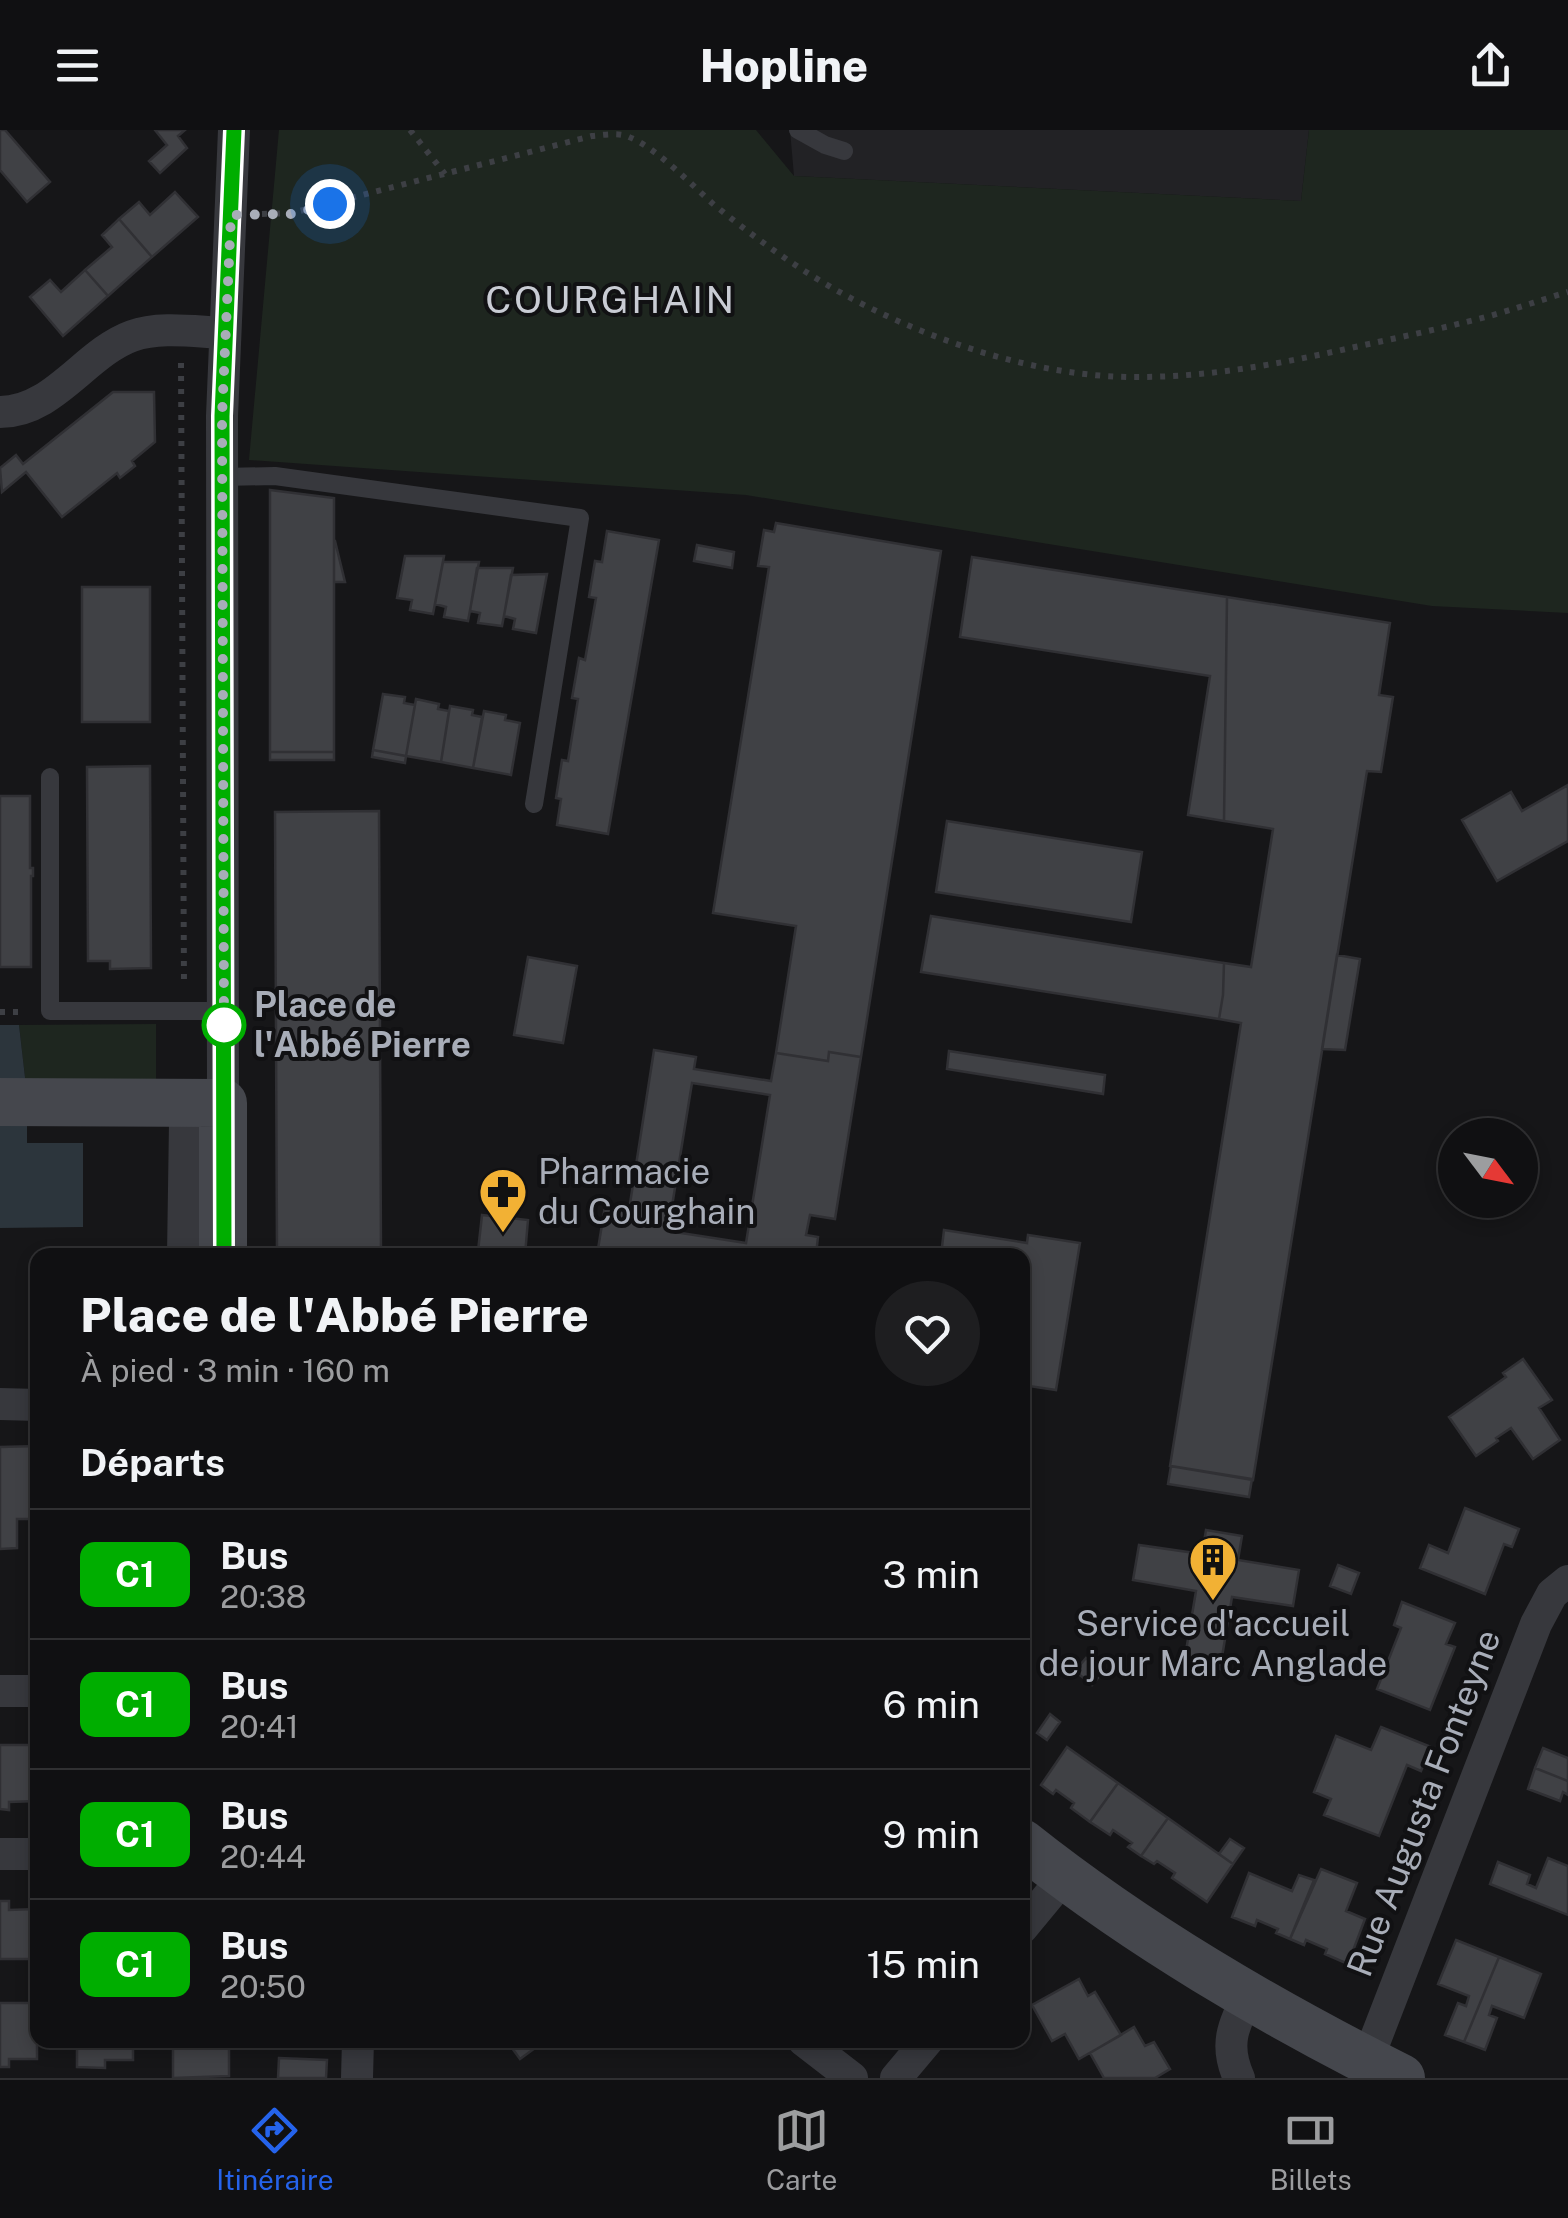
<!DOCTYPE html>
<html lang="fr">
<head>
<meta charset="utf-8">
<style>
  :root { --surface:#101012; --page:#1e1e20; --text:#f1f3f6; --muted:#9c9d9f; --line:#303032; --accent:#2563eb }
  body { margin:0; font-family:"Public Sans",sans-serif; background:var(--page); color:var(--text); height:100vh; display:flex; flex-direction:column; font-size:38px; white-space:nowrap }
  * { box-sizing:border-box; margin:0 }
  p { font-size:32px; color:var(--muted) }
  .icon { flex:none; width:55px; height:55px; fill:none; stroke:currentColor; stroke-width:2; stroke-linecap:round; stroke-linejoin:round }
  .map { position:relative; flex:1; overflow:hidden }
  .panel { position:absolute; left:30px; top:1118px; width:1000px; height:800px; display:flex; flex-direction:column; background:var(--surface); border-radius:20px; box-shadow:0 5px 15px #0003,0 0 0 2px var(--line) }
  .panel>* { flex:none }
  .badge { padding:0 20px; border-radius:15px; font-size:35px; line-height:65px }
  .needle { width:65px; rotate:122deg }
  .controls { position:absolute; left:1438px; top:988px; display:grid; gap:20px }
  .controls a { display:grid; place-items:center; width:100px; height:100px; border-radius:50%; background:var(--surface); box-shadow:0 5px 15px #0003,0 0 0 2px var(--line); font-size:50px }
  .you { position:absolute; width:50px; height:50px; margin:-25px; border:8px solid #fff; border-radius:50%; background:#1a73e8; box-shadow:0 0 0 15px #1a73e833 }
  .map>.badge { position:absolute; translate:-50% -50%; box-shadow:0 0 0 5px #fff }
  h2 { padding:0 50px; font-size:38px; line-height:90px }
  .round { display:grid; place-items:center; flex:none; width:105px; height:105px; border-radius:52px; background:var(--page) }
  .summary { display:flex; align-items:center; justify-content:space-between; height:170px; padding:0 50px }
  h1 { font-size:48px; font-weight:800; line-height:75px }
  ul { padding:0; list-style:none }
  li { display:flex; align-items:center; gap:30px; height:130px; padding:0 50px; border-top:2px solid var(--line) }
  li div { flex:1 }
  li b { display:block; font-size:38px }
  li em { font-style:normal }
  li .badge { min-width:110px; font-weight:700; text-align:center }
  header { display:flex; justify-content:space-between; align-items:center; height:130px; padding:0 50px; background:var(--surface); font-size:45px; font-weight:800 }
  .tabs { display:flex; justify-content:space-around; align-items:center; height:140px; border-top:2px solid var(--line); background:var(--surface); font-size:28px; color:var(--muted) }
  .tabs a { display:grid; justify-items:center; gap:5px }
  .tabs .active { color:var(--accent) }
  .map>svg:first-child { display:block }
  .built { fill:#222225 }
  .green { fill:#1e261f }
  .water { fill:#2c353c }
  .building { fill:#404145; stroke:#303034; stroke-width:2.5; fill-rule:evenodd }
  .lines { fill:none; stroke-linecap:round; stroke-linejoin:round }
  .path { stroke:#3d3f44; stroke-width:6; stroke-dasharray:5 8; stroke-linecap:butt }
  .lane { stroke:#37383d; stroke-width:18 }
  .street { stroke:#37383d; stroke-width:32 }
  .secondary { stroke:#45474d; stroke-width:48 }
  .line-casing { stroke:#fff; stroke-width:22 }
  .line { stroke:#00ae00; stroke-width:15 }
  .walk { stroke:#a8adb8; stroke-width:10; stroke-dasharray:0 18 }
  .stop-dot { fill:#fff; stroke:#00ae00; stroke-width:5 }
  .labels { text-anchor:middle; stroke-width:8; stroke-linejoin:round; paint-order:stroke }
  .stop-label { font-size:35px; font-weight:bold; fill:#a8adb8; stroke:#111113; text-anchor:start }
  .poi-label { font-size:35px; fill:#a8adb8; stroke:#111113; text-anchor:start }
  .street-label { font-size:35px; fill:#a8adb8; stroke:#111113 }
  .neighbourhood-label { font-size:38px; letter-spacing:2.5px; fill:#c9ccd4; stroke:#111113 }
</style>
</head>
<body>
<header><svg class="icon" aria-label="menu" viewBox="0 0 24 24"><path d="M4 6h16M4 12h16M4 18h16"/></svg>Hopline<svg class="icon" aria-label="share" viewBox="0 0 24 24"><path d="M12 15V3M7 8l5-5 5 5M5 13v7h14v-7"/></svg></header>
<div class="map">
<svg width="1568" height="1948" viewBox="0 0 1568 1948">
  <rect width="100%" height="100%" fill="#161618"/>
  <path class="built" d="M 790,0 L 1309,0 L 1301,71 L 794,46 Z"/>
  <path class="green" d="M 279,0 L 756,0 L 794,46 L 1301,71 L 1309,0 L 1568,0 L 1568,483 L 1432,476 L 746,365 L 249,330 Z
    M 156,894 L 156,955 L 26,956 L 19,895 Z"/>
  <path class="water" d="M 0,895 L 19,895 L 26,956 L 0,954 Z
    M 0,986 L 27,986 L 27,1013 L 83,1013 L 83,1097 L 0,1098 Z"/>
  <path class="building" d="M 0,0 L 5,0 L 50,52 L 27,72 L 0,40 Z
    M 155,0 L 185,0 L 178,6 L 187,18 L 160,43 L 149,31 L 167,15 Z
    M 175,62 L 198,87 L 152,127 L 119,89 L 139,72 L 150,85 Z
    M 119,89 L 152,127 L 108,166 L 85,140 L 112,117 L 102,105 Z
    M 85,140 L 108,166 L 63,206 L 30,167 L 50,150 L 61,162 Z
    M 113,262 L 154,262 L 155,312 L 132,331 L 135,336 L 120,348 L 117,343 L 62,387 L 26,342 L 2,362 L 0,338 L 16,325 L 23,334 Z
    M 270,360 L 334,368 L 334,622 L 270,622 Z
    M 776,393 L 941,421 L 861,927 L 829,922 L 828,931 L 776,923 L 796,796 L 713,783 L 769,437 L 758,436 L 764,400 L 774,402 Z
    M 607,401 L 659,410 L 608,704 L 557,695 L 561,669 L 556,668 L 562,630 L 568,631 L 578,569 L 572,568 L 579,528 L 585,530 L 596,468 L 589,467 L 595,431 L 602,432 Z
    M 334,411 L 335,411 L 345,452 L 334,452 Z
    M 697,415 L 734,422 L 732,438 L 694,431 Z
    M 405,426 L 444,426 L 433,484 L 410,480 L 412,470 L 397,468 Z
    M 972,427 L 1227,467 L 1224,691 L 1188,685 L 1210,546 L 960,507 Z
    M 443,432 L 479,432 L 468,491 L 444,487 L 446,477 L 435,474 Z
    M 477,438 L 513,438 L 502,496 L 478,493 L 480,483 L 470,481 Z
    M 547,444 L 536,503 L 513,499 L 515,489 L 504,486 L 511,445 Z
    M 82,457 L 150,457 L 150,592 L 82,592 Z
    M 1227,467 L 1390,493 L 1379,565 L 1393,567 L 1381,642 L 1367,641 L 1253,1350 L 1170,1336 L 1241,893 L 1219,889 L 1223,865 L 1224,833 L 1251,837 L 1273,699 L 1224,691 Z
    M 383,564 L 405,567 L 404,573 L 415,575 L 406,626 L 373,620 Z
    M 416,569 L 439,574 L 438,579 L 449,581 L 441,632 L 406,626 Z
    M 450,576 L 473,580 L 472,585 L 482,587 L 473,638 L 441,632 Z
    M 484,581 L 506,585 L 505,590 L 520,593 L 511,645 L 473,638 Z
    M 373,620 L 406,626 L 405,633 L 372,627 Z
    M 270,622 L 334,622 L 334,630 L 270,630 Z
    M 150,636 L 151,838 L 110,839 L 110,831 L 88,831 L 87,637 Z
    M 1568,655 L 1568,711 L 1497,751 L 1462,690 L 1511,662 L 1522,681 Z
    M 0,666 L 30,666 L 30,738 L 33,738 L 33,746 L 31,746 L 31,837 L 0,837 Z
    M 379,681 L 381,1125 L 277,1125 L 275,682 Z
    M 947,691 L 1142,722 L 1131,792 L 936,762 Z
    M 931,786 L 1224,833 L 1223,865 L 1219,889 L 921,842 Z
    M 1337,825 L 1360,829 L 1345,920 L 1322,919 Z
    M 528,827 L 577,836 L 563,913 L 514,905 Z
    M 654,920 L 696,927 L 694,939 L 771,951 L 776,923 L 828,931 L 829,922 L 861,927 L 835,1089 L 810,1085 L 806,1105 L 818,1107 L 816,1125 L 597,1125 L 605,1076 L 629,1080 ZM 692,953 L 770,965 L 746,1113 L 668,1101 Z
    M 949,921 L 1105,945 L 1103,964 L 947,939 Z
    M 482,1085 L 528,1090 L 525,1125 L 472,1125 L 473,1120 L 478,1121 Z
    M 944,1100 L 1027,1113 L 1028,1105 L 1080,1113 L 1056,1260 L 1022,1255 L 1022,1125 L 941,1125 Z
    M 1523,1229 L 1552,1270 L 1539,1278 L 1560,1310 L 1533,1329 L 1511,1298 L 1496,1308 L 1498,1311 L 1476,1326 L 1449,1287 L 1506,1247 L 1503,1243 Z
    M 38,1316 L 38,1389 L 17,1389 L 17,1418 L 0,1419 L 0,1317 Z
    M 1171,1336 L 1252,1349 L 1249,1367 L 1168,1354 Z
    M 1465,1378 L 1519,1399 L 1512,1417 L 1504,1414 L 1485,1464 L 1420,1438 L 1429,1415 L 1448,1423 Z
    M 1206,1400 L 1242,1406 L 1238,1430 L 1299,1440 L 1293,1476 L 1232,1467 L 1220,1539 L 1184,1533 L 1196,1461 L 1133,1450 L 1139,1415 L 1202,1424 Z
    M 1338,1435 L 1359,1443 L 1351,1464 L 1330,1456 Z
    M 1402,1472 L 1455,1493 L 1446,1514 L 1455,1517 L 1430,1580 L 1377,1559 L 1401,1498 L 1394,1495 Z
    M 1086,1528 L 1103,1542 L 1092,1555 L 1075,1541 Z
    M 1050,1584 L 1060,1592 L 1047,1610 L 1037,1603 Z
    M 1381,1597 L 1431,1617 L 1421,1641 L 1407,1635 L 1379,1706 L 1324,1685 L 1331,1669 L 1314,1662 L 1336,1606 L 1371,1620 Z
    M 0,1615 L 37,1615 L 37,1671 L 9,1672 L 9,1680 L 0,1679 Z
    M 1067,1617 L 1118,1653 L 1090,1692 L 1071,1678 L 1074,1673 L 1056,1660 L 1053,1664 L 1041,1655 Z
    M 1543,1618 L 1568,1628 L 1568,1651 L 1535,1638 Z
    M 1535,1638 L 1568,1651 L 1568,1665 L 1563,1662 L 1560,1671 L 1528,1659 Z
    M 1118,1653 L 1168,1688 L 1141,1726 L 1128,1717 L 1132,1713 L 1113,1700 L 1110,1705 L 1090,1692 Z
    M 1168,1688 L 1233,1734 L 1207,1772 L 1172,1748 L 1175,1743 L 1157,1731 L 1154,1734 L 1141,1726 Z
    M 1230,1709 L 1244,1718 L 1233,1734 L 1219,1724 Z
    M 1548,1728 L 1568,1736 L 1568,1785 L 1490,1754 L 1498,1732 L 1530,1745 L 1527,1754 L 1536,1758 Z
    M 1321,1739 L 1357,1753 L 1346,1781 L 1365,1789 L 1348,1834 L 1325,1824 L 1327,1819 L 1306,1810 L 1304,1815 L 1290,1809 Z
    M 1249,1743 L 1292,1761 L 1299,1745 L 1314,1750 L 1290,1809 L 1276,1803 L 1278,1799 L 1257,1790 L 1255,1796 L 1232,1787 Z
    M 0,1771 L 9,1771 L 9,1780 L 36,1779 L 37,1829 L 0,1829 Z
    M 1456,1810 L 1499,1827 L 1464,1912 L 1445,1905 L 1458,1873 L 1466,1876 L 1469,1866 L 1438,1854 Z
    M 1499,1827 L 1541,1844 L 1524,1888 L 1492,1876 L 1489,1885 L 1497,1888 L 1485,1920 L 1464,1912 Z
    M 1079,1849 L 1088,1866 L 1095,1862 L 1121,1905 L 1079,1929 L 1065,1904 L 1052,1911 L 1032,1875 Z
    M 0,1873 L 37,1873 L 37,1929 L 9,1929 L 9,1937 L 0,1937 Z
    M 1134,1897 L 1145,1916 L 1154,1912 L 1170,1939 L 1155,1948 L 1104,1948 L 1090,1923 Z
    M 77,1910 L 133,1910 L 133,1930 L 105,1930 L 105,1938 L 77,1937 Z
    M 182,1910 L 229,1910 L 229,1946 L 173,1948 L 173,1914 L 181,1914 Z
    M 506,1910 L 546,1910 L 520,1929 Z
    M 279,1928 L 327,1930 L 326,1948 L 278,1948 Z"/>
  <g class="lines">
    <path class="path" d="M 410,0 L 445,44
      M 262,84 L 292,83 L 592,6 C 604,5 618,2 629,7 C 655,17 691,54 712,73 C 751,105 792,135 836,160 C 923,209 1038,248 1138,247 C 1212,247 1284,233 1355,217 C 1392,209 1430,201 1466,192 C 1501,184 1534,172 1568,162
      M 181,233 L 184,856
      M 0,882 L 23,882"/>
    <path class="lane" d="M 798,0 L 825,15 L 844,21
      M 222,347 L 275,346 L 580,388 L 534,674
      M 50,647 L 50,881 L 224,881"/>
    <path class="street" d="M 0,282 C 54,282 85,223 132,206 C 160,196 196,202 225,203
      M 223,973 L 222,286 L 234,0
      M 183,1125 L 185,992
      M 0,1274 L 38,1275
      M 0,1561 L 38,1561
      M 0,1724 L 38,1724
      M 1022,1798 L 1065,1746
      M 803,1910 L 852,1948
      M 1367,1931 L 1536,1494 L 1552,1464 L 1568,1451
      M 357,1948 L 358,1910
      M 896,1948 L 928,1910
      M 1239,1948 C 1224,1915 1233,1896 1248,1866"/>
    <path class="secondary" d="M 0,972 L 223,973 L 223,1125
      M 1022,1713 C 1139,1806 1268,1881 1401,1948"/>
  </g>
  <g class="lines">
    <g class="line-casing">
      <path id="line" d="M 224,1125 L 222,286 L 234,0"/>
    </g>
    <use href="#line" class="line"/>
    <path class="walk" d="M 224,895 L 224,901 L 222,286 L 231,85 L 292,84 L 330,74"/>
  </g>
  <defs>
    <g id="pharmacy-pin" transform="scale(2.5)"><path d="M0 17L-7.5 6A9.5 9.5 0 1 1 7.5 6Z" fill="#f2b134" stroke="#111113"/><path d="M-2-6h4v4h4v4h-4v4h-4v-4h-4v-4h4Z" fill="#111"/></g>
    <g id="building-pin" transform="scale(2.5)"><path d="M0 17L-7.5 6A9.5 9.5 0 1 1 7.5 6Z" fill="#f2b134" stroke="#111113"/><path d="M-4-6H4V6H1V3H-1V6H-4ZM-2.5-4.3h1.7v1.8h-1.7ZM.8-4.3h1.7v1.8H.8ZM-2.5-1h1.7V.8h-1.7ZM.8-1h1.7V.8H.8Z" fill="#111"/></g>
  </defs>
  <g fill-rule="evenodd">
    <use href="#pharmacy-pin" x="503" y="1062"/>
    <use href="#building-pin" x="1213" y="1430"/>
  </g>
  <circle class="stop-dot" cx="224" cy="895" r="20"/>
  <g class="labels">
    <g class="stop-label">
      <text x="254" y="887">Place de<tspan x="254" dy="40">l'Abbé Pierre</tspan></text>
    </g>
    <g class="poi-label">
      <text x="538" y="1054">Pharmacie<tspan x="538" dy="40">du Courghain</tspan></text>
      <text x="1213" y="1506" text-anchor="middle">Service d'accueil<tspan x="1213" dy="40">de jour Marc Anglade</tspan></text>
    </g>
    <g class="street-label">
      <text transform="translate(1424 1673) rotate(-69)" y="12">Rue Augusta Fonteyne</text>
    </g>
    <g class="neighbourhood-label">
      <text x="611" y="183">COURGHAIN</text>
    </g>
  </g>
</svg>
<div class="controls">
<a><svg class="needle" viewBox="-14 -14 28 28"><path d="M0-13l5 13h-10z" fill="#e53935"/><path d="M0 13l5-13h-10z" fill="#9c9d9f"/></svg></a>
</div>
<div class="you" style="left:330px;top:74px"></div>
<section class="panel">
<div class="summary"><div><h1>Place de l'Abbé Pierre</h1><p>À pied · 3 min · 160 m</p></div><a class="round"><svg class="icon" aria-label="heart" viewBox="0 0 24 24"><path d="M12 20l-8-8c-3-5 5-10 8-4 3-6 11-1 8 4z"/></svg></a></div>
<h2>Départs</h2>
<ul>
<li><span class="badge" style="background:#00ae00;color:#fff">C1</span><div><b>Bus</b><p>20:38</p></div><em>3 min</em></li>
<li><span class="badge" style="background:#00ae00;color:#fff">C1</span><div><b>Bus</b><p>20:41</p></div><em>6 min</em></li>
<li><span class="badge" style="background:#00ae00;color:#fff">C1</span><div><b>Bus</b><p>20:44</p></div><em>9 min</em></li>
<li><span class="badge" style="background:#00ae00;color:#fff">C1</span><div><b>Bus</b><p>20:50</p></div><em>15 min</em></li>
</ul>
</section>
</div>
<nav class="tabs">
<a class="active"><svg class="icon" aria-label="directions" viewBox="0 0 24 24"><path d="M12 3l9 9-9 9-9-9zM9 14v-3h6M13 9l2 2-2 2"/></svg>Itinéraire</a>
<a><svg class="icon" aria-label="map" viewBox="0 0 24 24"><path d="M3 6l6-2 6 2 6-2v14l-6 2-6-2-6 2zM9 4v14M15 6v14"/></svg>Carte</a>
<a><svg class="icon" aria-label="tickets" viewBox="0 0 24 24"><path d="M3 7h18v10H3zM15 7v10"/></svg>Billets</a>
</nav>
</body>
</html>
